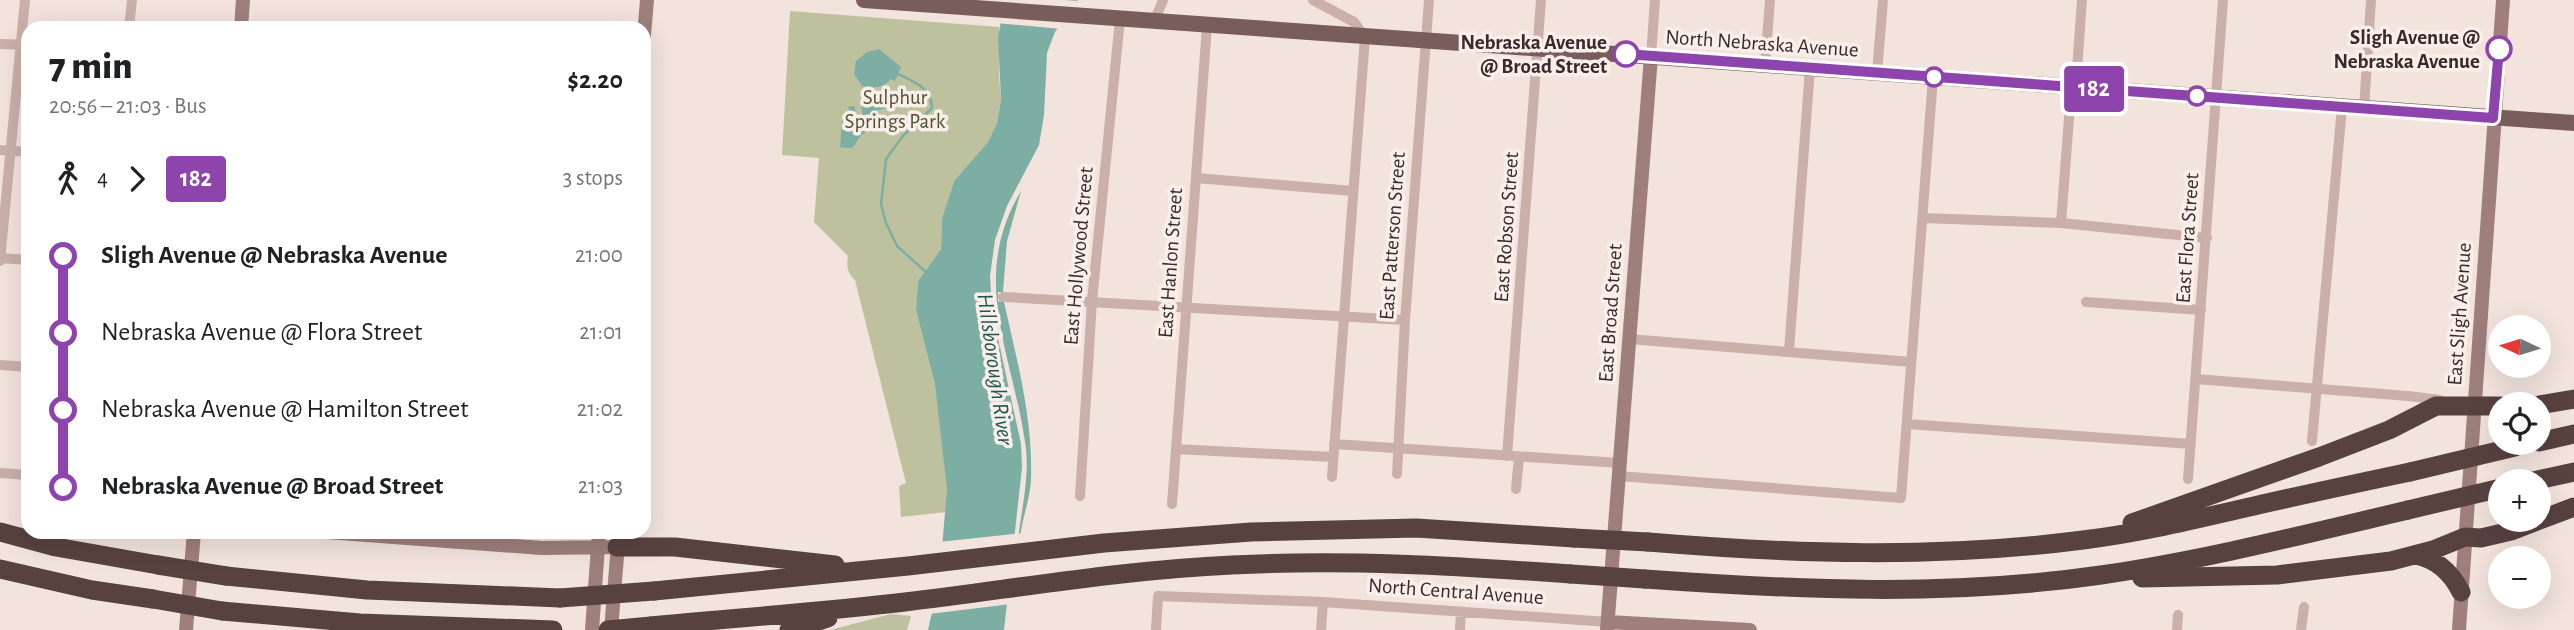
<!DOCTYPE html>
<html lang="en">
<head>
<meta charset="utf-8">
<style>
  :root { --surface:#fff; --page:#f6f6f6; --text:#202124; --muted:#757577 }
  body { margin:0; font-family:"Alegreya Sans",sans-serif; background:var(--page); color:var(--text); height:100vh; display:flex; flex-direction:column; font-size:26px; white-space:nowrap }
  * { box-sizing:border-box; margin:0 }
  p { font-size:23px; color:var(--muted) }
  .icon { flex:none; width:38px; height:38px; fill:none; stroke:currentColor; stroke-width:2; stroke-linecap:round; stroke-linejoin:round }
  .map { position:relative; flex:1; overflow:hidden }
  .side { position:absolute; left:21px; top:21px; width:630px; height:518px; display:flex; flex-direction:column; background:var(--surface); border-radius:21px; box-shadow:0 7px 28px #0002 }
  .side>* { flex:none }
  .badge { padding:0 14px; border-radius:5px; font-size:24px; line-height:46px }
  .needle { width:46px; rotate:274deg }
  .tools { position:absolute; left:2488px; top:315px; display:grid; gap:14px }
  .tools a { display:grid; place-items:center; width:63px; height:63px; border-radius:50%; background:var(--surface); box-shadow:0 7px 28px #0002; font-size:35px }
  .map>.badge { position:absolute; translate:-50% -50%; box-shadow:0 0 0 4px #fff }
  .legs { display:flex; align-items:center; gap:10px; height:77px; padding:0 28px; font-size:23px }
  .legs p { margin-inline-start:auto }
  .headline { display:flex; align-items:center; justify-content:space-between; height:119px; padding:0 28px }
  h1 { font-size:38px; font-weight:800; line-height:52px }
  ul { padding:0 28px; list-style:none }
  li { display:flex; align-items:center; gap:24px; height:77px; font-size:26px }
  li i { display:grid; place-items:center; width:10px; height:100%; margin:0 9px; background:currentColor }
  li i::after { content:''; width:18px; height:18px; margin:-9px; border:5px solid; border-radius:50%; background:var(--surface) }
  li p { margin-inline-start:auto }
  li:first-child i { background:linear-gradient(#0000 50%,currentColor 0) }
  li:last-child i { background:linear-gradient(currentColor 50%,#0000 0) }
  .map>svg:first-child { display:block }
  .green { fill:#bec19d }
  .water { fill:#7daea4 }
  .pier { fill:#f2e3dd }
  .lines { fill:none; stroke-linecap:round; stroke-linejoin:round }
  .stream { stroke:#7daea4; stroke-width:2.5 }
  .street { stroke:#cab0a9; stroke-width:10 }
  .secondary { stroke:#9e7f7b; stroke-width:14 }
  .primary { stroke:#795d5a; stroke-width:16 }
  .highway { stroke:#584240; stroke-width:19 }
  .highway-bridge { stroke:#584240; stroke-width:19 }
  .line-1-casing { stroke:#fff; stroke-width:16 }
  .line-1 { stroke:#8e44ad; stroke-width:10 }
  .stop-1-dot { fill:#fff; stroke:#8e44ad; stroke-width:3.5 }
  .labels { text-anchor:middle; stroke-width:7; stroke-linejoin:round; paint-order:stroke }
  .stop-label { font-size:21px; font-weight:bold; fill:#372a29; stroke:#f9eeea; text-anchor:end }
  .street-label { font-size:21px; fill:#372a29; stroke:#f9eeea }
  .park-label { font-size:21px; fill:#50552d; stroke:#f9eeea }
  .water-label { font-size:23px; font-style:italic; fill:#1f584e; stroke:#f9eeea }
</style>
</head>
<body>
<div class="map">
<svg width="2574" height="630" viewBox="0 0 2574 630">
  <rect width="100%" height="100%" fill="#f2e3dd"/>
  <path class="green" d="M 790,11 L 999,27 L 999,75 L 1001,99 L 997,123 L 988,142 L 954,181 L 942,218 L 941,249 L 918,281 L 916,310 L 935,385 L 943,448 L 947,490 L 946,512 L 901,517 L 899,486 L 906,483 L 855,280 C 848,274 846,266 848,256 L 814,222 L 819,158 L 782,155 Z
    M 891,614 L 911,616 L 907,630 L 830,630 Z"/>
  <path class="water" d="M 1005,0 L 1078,0 L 1055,32 L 1047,53 L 1044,115 L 1039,145 L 1007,206 L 995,240 L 990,276 L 992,311 L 1021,444 L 1022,468 L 1004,630 L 928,630 L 939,582 L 947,490 L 935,385 L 916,310 L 918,281 L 941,249 L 942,218 L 954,181 L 988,142 L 997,123 L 1001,99 L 998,37 Z
    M 879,49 L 901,67 L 895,81 L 891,79 C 882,89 874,88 862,86 L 854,74 L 856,61 L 867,52 Z
    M 891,94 L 894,106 L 875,111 C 878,125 872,127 863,134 C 852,143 859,151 840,147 L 842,120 L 851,117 L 848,107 L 854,106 L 857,116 L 863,115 L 860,101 Z
    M 1021,191 L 1007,241 L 1003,292 L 998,292 L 998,301 L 1004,302 C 1017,361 1033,418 1031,479 C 1030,503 1019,524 1020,548 L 1017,549 C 1020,514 1031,477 1025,442 C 1012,352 969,278 1021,191 Z"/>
  <path class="pier" d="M 1001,0 L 1063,0 L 1081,1 L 1062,29 L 996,23 Z
    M 1023,533 L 1024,548 L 1015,552 L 1011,604 L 929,614 L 936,581 L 939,542 Z"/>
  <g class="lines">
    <path class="stream" d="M 898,74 C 915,82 931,88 932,108 L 902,137 L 886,159 L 881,204 L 886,223 L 897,246 L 927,273"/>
    <path class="street" d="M 1313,0 L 1354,22 L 1365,37 L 1332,477
      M 1154,22 L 1163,0
      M 129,28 L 132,0
      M 0,44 L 28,45
      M 1651,56 L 1655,0
      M 1765,65 L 1770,0
      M 1877,73 L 1883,0
      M 2364,109 L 2371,0
      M 0,150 L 28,152
      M 1196,178 L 1353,191
      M 1922,218 L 2061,223 L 2207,238
      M 2061,223 L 2070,105 L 2077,70 L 2082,0
      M 0,258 L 28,260
      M 0,261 L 25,0
      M 1003,297 L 1405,320
      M 2086,302 L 2201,310
      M 1629,339 L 1911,362
      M 1789,351 L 1810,68
      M 0,365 L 28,367
      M 2196,379 L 2408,396 L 2440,400
      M 1907,424 L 2191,444
      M 2312,441 L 2342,107
      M 1334,444 L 1620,463
      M 1176,449 L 1333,457
      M 1507,456 L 1541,0
      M 0,473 L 28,475
      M 1397,474 L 1405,320 L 1429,0
      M 1619,476 L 1901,498 L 1933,77
      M 2188,479 L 2223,0
      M 1516,489 L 1519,457
      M 1080,496 L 1092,301 L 1120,19
      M 1172,504 L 1207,26
      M 1156,630 L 1158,596 L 1323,602 L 1608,622
      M 1321,630 L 1323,602
      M 1460,630 L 1461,612
      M 2177,630 L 2178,615
      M 2301,630 L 2304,607"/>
    <path class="secondary" d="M 241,28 L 243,0
      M 644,35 L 647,0
      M 326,532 L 542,548 L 617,547
      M 1608,622 L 1750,630
      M 186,630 L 194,532
      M 592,630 L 599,532
      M 611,630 L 619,532
      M 1607,630 L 1651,56
      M 2459,630 L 2503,0"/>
    <path class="primary" d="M 864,0 L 2574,123"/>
    <path class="highway" d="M 2539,405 L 2574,399
      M 2539,442 L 2574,434
      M 2533,481 L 2574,472
      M 2132,523 L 2319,457 L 2389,430 L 2436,406 L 2501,406
      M 0,532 L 56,547 L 158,565
      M 1648,542 C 1794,554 1937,559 2083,540 C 2141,533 2197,519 2254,506 C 2306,494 2358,483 2410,472
      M 617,547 L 675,547 L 835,565
      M 2415,555 C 2437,559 2451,572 2461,592
      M 0,569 L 92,590 L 153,599
      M 226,576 L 367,590 L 560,598
      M 2142,578 L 2277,575 L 2391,561 L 2433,550 L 2465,537 L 2481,538 L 2511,531 L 2574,507
      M 1645,579 C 1798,590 1949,597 2101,575 C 2204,560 2306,534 2408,510
      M 654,591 L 908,566 L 1104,543 L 1251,532 L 1416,528 L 1574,538
      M 222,611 L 360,623 L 553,630
      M 651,626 C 736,618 820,612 905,602 C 1014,589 1122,570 1232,565 C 1345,559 1458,566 1571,574
      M 789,630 L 828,618"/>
    <path class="highway-bridge" d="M 2410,472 L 2515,447
      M 2408,510 L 2501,488
      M 1574,538 L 1648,542
      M 158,565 L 226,576
      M 1571,574 L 1645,579
      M 560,598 L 654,591
      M 153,599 L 222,611
      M 608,630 L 651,626"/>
  </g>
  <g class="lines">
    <g class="line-1-casing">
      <path id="line-1" d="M 1626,54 L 2493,118 L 2499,49"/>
    </g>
    <use href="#line-1" class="line-1"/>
  </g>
  <g class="stop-1-dot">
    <circle cx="2499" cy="49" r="12"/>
    <circle cx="1626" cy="54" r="12"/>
    <circle cx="1934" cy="77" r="9"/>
    <circle cx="2197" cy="96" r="9"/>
  </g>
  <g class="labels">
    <g class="stop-label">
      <text x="2480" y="44">Sligh Avenue @<tspan x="2480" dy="24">Nebraska Avenue</tspan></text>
      <text x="1607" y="49">Nebraska Avenue<tspan x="1607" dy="24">@ Broad Street</tspan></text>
    </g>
    <g class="street-label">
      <text transform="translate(1762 43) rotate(4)" y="7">North Nebraska Avenue</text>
      <text transform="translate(1506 227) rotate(-86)" y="7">East Robson Street</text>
      <text transform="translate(1392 236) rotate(-86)" y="7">East Patterson Street</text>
      <text transform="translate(2187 238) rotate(-86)" y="7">East Flora Street</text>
      <text transform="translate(1078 256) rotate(-85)" y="7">East Hollywood Street</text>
      <text transform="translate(1170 263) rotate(-86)" y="7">East Hanlon Street</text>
      <text transform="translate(1610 313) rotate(-86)" y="7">East Broad Street</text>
      <text transform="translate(2459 314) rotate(-86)" y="7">East Sligh Avenue</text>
      <text transform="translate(1456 591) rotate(4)" y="7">North Central Avenue</text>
    </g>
    <g class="park-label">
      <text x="895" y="104">Sulphur<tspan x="895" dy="24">Springs Park</tspan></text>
    </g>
    <g class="water-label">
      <text transform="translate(996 369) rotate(82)" y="8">Hillsborough River</text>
    </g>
  </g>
</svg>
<div class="tools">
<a><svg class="needle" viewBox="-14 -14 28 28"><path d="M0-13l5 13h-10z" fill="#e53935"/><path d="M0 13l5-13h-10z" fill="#757577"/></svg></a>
<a><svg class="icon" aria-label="locate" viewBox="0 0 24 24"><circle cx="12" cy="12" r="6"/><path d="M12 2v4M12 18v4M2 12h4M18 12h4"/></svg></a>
<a>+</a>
<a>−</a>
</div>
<b class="badge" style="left:2094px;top:89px;background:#8e44ad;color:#fff">182</b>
<section class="side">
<div class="headline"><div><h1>7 min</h1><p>20:56 – 21:03 · Bus</p></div><b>$2.20</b></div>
<div class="legs"><svg class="icon" aria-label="walk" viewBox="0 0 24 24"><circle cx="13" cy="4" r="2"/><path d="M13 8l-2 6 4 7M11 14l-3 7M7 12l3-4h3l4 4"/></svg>4<svg class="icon" aria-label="forward" viewBox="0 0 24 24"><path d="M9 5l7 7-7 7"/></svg><b class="badge" style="background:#8e44ad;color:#fff">182</b><p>3 stops</p></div>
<ul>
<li><i style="color:#8e44ad"></i><b>Sligh Avenue @ Nebraska Avenue</b><p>21:00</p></li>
<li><i style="color:#8e44ad"></i><span>Nebraska Avenue @ Flora Street</span><p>21:01</p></li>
<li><i style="color:#8e44ad"></i><span>Nebraska Avenue @ Hamilton Street</span><p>21:02</p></li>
<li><i style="color:#8e44ad"></i><b>Nebraska Avenue @ Broad Street</b><p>21:03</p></li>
</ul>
</section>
</div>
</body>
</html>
